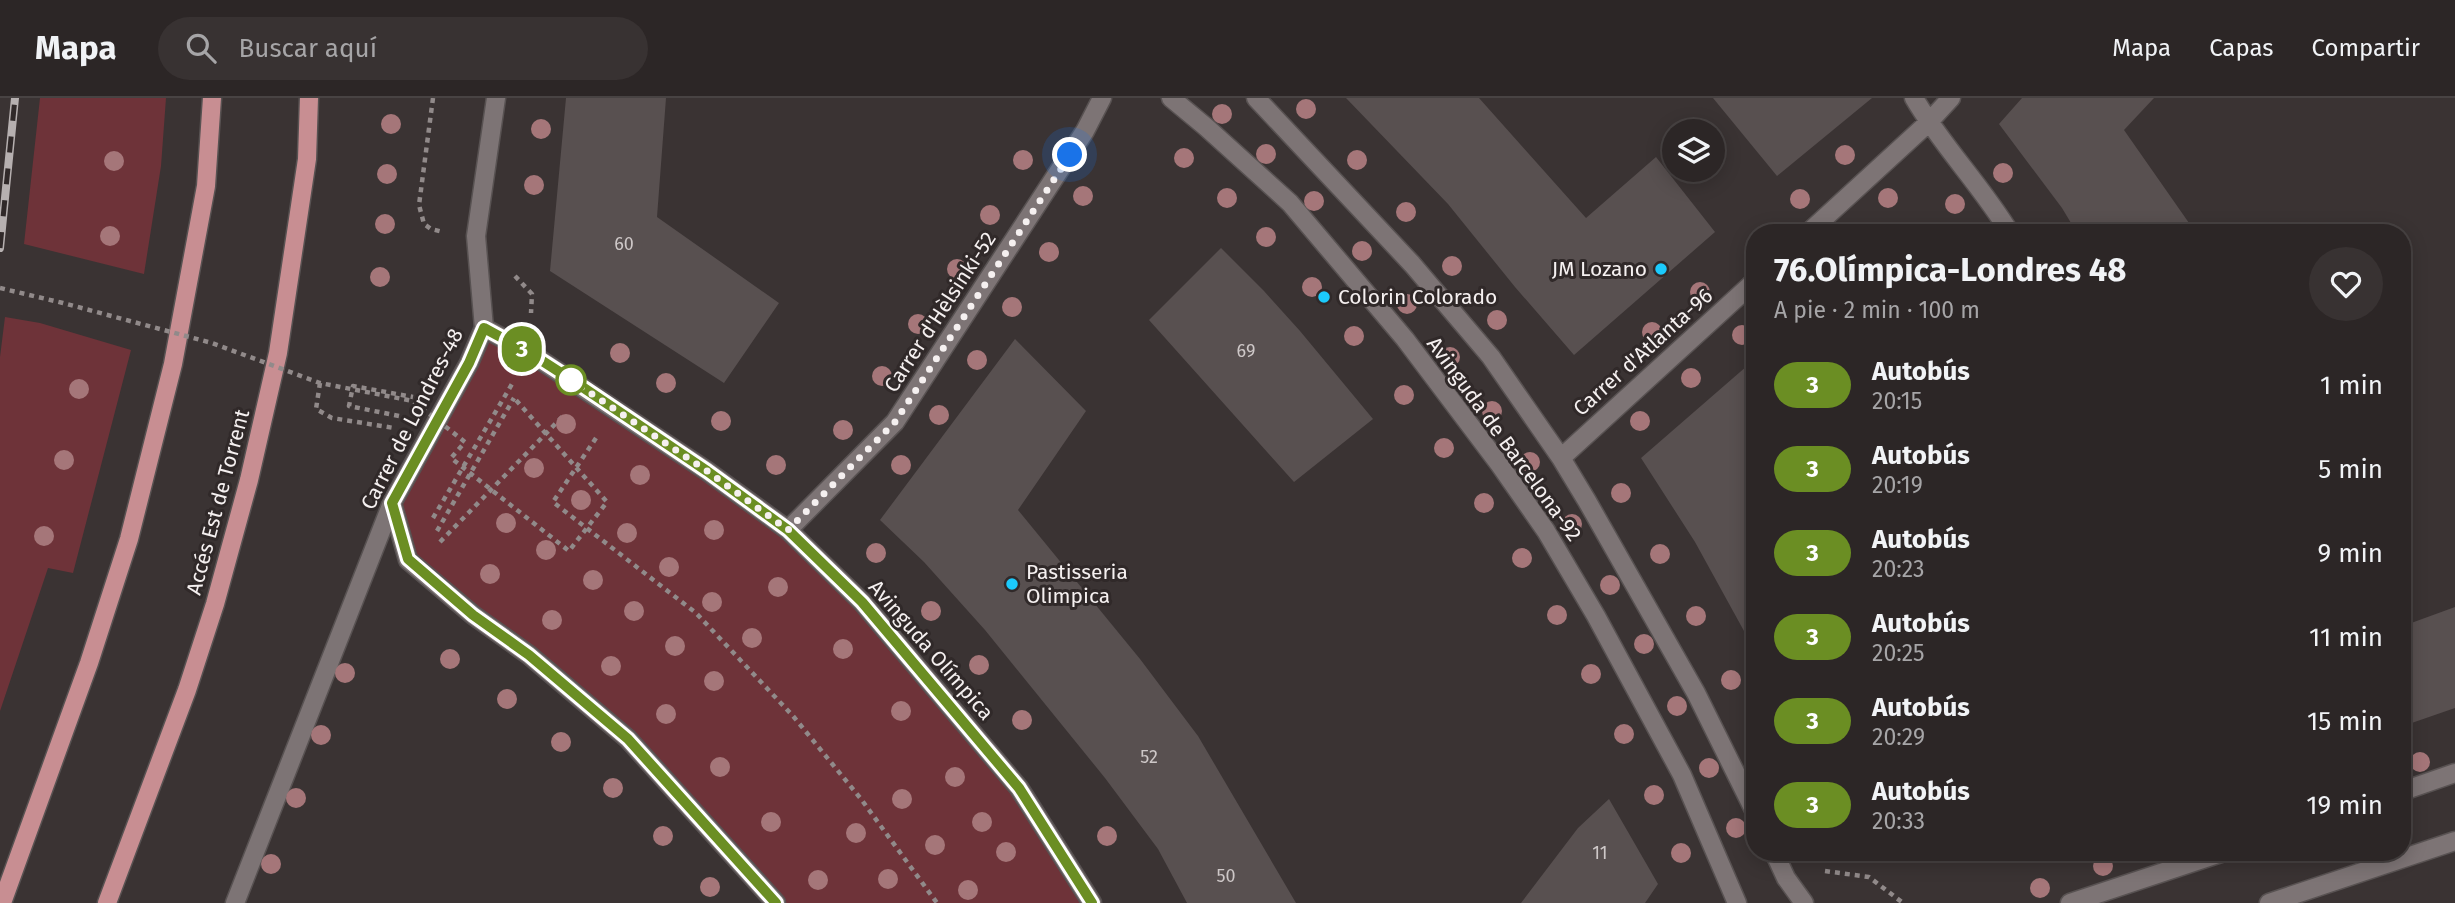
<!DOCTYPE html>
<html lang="es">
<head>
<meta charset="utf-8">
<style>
  :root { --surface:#2c2626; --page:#383232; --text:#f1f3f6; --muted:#a6a5a7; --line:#484343 }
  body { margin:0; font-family:"Fira Sans",sans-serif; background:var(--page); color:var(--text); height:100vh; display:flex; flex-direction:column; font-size:26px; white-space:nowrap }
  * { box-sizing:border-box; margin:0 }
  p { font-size:23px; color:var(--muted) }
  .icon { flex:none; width:38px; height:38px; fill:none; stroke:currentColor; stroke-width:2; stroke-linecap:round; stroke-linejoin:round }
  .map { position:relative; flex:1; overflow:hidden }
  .drawer { position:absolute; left:1746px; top:126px; width:665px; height:637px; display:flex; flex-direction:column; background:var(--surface); border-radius:28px; box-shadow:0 4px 18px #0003,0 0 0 2px var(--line) }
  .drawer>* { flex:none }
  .badge { padding:0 14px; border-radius:23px; font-size:24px; line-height:46px }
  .fabs { position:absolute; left:1662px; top:21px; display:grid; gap:14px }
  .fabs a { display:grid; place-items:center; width:63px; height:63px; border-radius:50%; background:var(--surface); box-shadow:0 4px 18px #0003,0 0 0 2px var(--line); font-size:35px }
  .you { position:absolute; width:35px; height:35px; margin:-18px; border:5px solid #fff; border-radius:50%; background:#1a73e8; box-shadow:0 0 0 10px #1a73e833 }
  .map>.badge { position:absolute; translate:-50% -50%; box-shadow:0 0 0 4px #fff }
  .round { display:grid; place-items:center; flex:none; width:74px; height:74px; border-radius:37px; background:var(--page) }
  .headline { display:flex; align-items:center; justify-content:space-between; height:119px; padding:0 28px }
  h1 { font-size:33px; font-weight:700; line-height:52px }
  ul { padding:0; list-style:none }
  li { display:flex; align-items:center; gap:21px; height:84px; padding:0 28px }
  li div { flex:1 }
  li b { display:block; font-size:26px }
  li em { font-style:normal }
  li .badge { min-width:77px; font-weight:700; text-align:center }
  header { display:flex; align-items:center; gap:42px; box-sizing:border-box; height:98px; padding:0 35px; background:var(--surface); border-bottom:2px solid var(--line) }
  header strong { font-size:33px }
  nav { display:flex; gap:38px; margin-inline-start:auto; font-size:24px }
  .search { width:490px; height:63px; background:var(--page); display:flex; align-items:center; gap:18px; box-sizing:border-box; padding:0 24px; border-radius:38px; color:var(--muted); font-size:26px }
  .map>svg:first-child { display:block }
  .green { fill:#6e3339 }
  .building { fill:#585050 }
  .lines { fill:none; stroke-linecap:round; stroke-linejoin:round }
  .minor-casing { stroke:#585252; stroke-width:21 }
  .primary-casing { stroke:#585252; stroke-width:21 }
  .path { stroke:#918a8a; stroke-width:4.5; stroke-dasharray:5 5; stroke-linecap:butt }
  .minor { stroke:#7d7475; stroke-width:18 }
  .primary { stroke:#c88e92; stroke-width:18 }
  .rail-casing { stroke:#b6b0b0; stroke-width:8 }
  .rail { stroke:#302929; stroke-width:5; stroke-dasharray:16; stroke-linecap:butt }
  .path-bridge { stroke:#918a8a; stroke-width:4.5; stroke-dasharray:5 5; stroke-linecap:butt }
  .tree { fill:#a57679 }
  .line-casing { stroke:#fff; stroke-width:16 }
  .line { stroke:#6b8e23; stroke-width:10 }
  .walk { stroke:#f5f0f0; stroke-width:7; stroke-dasharray:0 12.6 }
  .poi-dot { fill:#1bcafc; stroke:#302929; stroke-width:2.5 }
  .stop-dot { fill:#fff; stroke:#6b8e23; stroke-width:3.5 }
  .labels { text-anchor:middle; stroke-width:6; stroke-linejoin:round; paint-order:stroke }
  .number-label { font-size:18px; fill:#cec8c8 }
  .poi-label { font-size:21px; fill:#f5f0f0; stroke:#302929; text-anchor:start }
  .street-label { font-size:21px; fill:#f5f0f0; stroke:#302929 }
</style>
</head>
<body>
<header>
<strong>Mapa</strong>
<div class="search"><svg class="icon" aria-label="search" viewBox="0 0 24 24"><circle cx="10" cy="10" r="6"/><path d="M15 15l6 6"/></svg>Buscar aquí</div>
<nav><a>Mapa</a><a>Capas</a><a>Compartir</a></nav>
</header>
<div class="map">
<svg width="2455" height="805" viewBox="0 0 2455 805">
  <rect width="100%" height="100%" fill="#3a3333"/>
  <path class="green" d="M 40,0 L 166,0 L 161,68 L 144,176 L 24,146 Z
    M 5,219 L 40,225 L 131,252 L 73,475 L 48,470 L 0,613 L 0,259 Z
    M 484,230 L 788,432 L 1019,690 L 1092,805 L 775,805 L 628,641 L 408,462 L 392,405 Z"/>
  <path class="building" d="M 566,0 L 666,0 L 657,119 L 779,205 L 724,285 L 550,173 Z
    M 1346,0 L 1479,0 L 1586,120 L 1656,59 L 1715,134 L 1574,257 L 1515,189 L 1448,106 Z
    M 1713,0 L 1872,0 L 1777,78 Z
    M 2022,0 L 2154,0 L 2124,32 L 2196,135 L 2077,135 L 2062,110 L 1999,26 Z
    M 1221,150 L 1264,193 L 1300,233 L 1373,321 L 1294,384 L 1149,222 Z
    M 1015,241 L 1086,313 L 1018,412 L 1140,561 L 1198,638 L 1296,805 L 1187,805 L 1158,751 L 1105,680 L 985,532 L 924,464 L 880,422 Z
    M 1755,261 L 1755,553 L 1695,444 L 1641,360 Z
    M 2455,509 L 2455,610 L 2403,628 L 2403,528 Z
    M 1609,701 L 1658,786 L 1645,805 L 1521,805 L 1578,730 Z"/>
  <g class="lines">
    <g class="minor-casing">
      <path id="minor" d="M 1171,0 L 1206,29 L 1290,105 L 1405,241 L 1500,367 L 1546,433 L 1596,518 L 1682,677 L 1737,805
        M 1256,0 L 1412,166 L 1491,259 L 1561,360 L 1587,403 L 1696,595 L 1755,714
        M 1914,0 C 1942,48 1981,87 2010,135
        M 1808,135 L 1928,25 L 1951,0
        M 484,230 L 530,255 L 707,373 L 788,432 L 862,504 L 1019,690 L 1092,805
        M 1561,360 L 1755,183
        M 392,405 L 408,462 L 473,517 L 529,557 L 628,641 L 776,805
        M 788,432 L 895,324 L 1085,33 L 1102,0
        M 2403,693 L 2455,675
        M 1774,754 L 1786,780 L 1804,805
        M 235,805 L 392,405 L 469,265 L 484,230 L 476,138 L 496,0
        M 2070,805 L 2224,754
        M 2269,805 L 2455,743"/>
    </g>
    <g class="primary-casing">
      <path id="primary" d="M 2,805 L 89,565 L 129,441 L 173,266 L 206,88 L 212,0
        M 107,805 L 187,592 L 215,506 L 249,382 L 278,255 L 307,61 L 309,0"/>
    </g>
    <path class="path" d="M 433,0 L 419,107 L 424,126 L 431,131 L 443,134
      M 515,178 L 532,196 L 531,215
      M 320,285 L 316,311 L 332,320 L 394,330
      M 399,318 L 349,308 L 353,288 L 413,299
      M 596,340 L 553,404 L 696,515 L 793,618 L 861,701 L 937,805
      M 433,420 L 512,286
      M 437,433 L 514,300
      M 440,444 L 564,317
      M 1825,773 L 1869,779 L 1903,805"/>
    <use href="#minor" class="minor"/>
    <use href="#primary" class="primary"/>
    <g class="rail-casing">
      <path id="rail" d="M 0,150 L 15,0"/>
    </g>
    <use href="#rail" class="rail"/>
    <path class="path-bridge" d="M 0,190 L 63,205 L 212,245 L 320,285 L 413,303 L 465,344 L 451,360 L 569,453 L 607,404 L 514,300"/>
  </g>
  <g class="tree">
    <circle cx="1306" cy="11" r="10"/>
    <circle cx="1222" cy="16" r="10"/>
    <circle cx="391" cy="26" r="10"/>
    <circle cx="541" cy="31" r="10"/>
    <circle cx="1266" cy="56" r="10"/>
    <circle cx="1845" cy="57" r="10"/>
    <circle cx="1184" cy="60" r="10"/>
    <circle cx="1023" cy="62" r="10"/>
    <circle cx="1357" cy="62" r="10"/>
    <circle cx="114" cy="63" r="10"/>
    <circle cx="2003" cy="75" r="10"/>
    <circle cx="387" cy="76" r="10"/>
    <circle cx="534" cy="87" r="10"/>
    <circle cx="1083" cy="98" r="10"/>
    <circle cx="1227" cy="100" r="10"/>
    <circle cx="1888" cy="100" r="10"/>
    <circle cx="1800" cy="101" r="10"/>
    <circle cx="1314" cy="103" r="10"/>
    <circle cx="1955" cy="106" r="10"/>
    <circle cx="1406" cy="114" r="10"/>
    <circle cx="990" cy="117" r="10"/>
    <circle cx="385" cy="126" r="10"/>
    <circle cx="110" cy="138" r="10"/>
    <circle cx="1266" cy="139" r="10"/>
    <circle cx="1362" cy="153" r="10"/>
    <circle cx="1049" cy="154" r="10"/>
    <circle cx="1452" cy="168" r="10"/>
    <circle cx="957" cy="171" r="10"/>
    <circle cx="380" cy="179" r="10"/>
    <circle cx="1312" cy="189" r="10"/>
    <circle cx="1700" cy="194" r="10"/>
    <circle cx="1407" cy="206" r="10"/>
    <circle cx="1012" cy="209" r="10"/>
    <circle cx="1497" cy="222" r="10"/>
    <circle cx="918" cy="226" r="10"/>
    <circle cx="1652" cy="234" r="10"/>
    <circle cx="1742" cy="237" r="10"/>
    <circle cx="1354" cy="238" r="10"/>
    <circle cx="620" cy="255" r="10"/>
    <circle cx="1450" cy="259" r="10"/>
    <circle cx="977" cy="262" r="10"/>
    <circle cx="882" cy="278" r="10"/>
    <circle cx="1691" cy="280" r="10"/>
    <circle cx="666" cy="285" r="10"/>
    <circle cx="79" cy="291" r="10"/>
    <circle cx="1404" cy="297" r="10"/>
    <circle cx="1492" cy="313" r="10"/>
    <circle cx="939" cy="317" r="10"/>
    <circle cx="721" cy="323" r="10"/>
    <circle cx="1640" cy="323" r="10"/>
    <circle cx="566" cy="326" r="10"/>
    <circle cx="843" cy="332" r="10"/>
    <circle cx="1444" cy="350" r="10"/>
    <circle cx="64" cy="362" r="10"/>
    <circle cx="1530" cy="364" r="10"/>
    <circle cx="776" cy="367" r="10"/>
    <circle cx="901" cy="367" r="10"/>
    <circle cx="534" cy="370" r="10"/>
    <circle cx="640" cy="377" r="10"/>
    <circle cx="1621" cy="395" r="10"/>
    <circle cx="581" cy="402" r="10"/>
    <circle cx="1484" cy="405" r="10"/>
    <circle cx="506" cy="425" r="10"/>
    <circle cx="1572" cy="426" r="10"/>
    <circle cx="714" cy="432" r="10"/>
    <circle cx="627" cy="435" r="10"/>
    <circle cx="44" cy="438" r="10"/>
    <circle cx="546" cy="452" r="10"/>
    <circle cx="876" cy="455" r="10"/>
    <circle cx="1660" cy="456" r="10"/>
    <circle cx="1522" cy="460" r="10"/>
    <circle cx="669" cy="469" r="10"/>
    <circle cx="490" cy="476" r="10"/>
    <circle cx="593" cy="482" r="10"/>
    <circle cx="1610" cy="487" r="10"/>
    <circle cx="778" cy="489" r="10"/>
    <circle cx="712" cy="504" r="10"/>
    <circle cx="634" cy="513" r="10"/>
    <circle cx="931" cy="513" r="10"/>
    <circle cx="1557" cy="517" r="10"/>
    <circle cx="1696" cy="518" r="10"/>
    <circle cx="552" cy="522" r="10"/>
    <circle cx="752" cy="540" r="10"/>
    <circle cx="1644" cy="546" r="10"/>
    <circle cx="675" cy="548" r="10"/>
    <circle cx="843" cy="551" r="10"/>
    <circle cx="450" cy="561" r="10"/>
    <circle cx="979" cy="567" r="10"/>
    <circle cx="611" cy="568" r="10"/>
    <circle cx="345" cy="575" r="10"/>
    <circle cx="1591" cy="576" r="10"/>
    <circle cx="1731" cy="582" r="10"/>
    <circle cx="714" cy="583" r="10"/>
    <circle cx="507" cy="601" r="10"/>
    <circle cx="1677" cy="608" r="10"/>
    <circle cx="901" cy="613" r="10"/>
    <circle cx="666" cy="616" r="10"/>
    <circle cx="1022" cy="622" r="10"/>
    <circle cx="1624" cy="636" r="10"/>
    <circle cx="321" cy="637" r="10"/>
    <circle cx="561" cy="644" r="10"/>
    <circle cx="2420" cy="664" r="10"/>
    <circle cx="720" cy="669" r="10"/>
    <circle cx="1709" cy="670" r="10"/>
    <circle cx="955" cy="679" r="10"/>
    <circle cx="613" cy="690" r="10"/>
    <circle cx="1654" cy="697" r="10"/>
    <circle cx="296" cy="700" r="10"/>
    <circle cx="902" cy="701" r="10"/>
    <circle cx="771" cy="724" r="10"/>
    <circle cx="982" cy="724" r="10"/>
    <circle cx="1736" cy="730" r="10"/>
    <circle cx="856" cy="735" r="10"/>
    <circle cx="663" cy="738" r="10"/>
    <circle cx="1107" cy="738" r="10"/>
    <circle cx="935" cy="747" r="10"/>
    <circle cx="1006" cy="754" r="10"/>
    <circle cx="1681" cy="755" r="10"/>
    <circle cx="271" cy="766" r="10"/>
    <circle cx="2103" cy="768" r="10"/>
    <circle cx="888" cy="781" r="10"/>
    <circle cx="818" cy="782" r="10"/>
    <circle cx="710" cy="789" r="10"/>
    <circle cx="2040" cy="790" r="10"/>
    <circle cx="968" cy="792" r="10"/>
  </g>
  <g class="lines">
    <g class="line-casing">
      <path id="line" d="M 776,805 L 628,641 L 529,557 L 473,517 L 408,461 L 392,405 L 469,265 L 484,230 L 530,255 L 575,284 L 707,373 L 788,432 L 862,504 L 1019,690 L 1092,805"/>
    </g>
    <use href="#line" class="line"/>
    <path class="walk" d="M 571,282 L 707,373 L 788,432 L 895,324 L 1070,57"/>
  </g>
  <g class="poi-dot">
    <circle cx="1661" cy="171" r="7"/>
    <circle cx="1324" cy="199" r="7"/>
    <circle cx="1012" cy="486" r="7"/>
  </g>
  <circle class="stop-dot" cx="571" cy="282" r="14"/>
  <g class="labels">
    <g class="number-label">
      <text x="624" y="152">60</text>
      <text x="1246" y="259">69</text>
      <text x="1149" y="665">52</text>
      <text x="1600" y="761">11</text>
      <text x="1226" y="784">50</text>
    </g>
    <g class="poi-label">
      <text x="1647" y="178" text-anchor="end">JM Lozano</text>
      <text x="1338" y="206">Colorin Colorado</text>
      <text x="1026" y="481">Pastisseria<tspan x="1026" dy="24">Olimpica</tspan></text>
    </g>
    <g class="street-label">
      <text transform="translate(940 214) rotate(-57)" y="7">Carrer d'Hèlsinki-52</text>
      <text transform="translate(1643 254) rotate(-42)" y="7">Carrer d'Atlanta-96</text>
      <text transform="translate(412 321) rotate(-63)" y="7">Carrer de Londres-48</text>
      <text transform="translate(1504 341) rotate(54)" y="7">Avinguda de Barcelona-92</text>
      <text transform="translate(218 404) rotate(-75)" y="7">Accés Est de Torrent</text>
      <text transform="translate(931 552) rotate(49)" y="7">Avinguda Olímpica</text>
    </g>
  </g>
</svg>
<div class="fabs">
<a><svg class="icon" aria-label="layers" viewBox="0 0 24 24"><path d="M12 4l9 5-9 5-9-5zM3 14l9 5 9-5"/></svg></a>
</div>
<div class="you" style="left:1070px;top:57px"></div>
<b class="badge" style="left:522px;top:251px;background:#6b8e23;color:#fff">3</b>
<section class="drawer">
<div class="headline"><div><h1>76.Olímpica-Londres 48</h1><p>A pie · 2 min · 100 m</p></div><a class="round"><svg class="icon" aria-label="heart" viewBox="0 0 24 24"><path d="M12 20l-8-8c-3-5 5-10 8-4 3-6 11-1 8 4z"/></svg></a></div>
<ul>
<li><span class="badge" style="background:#6b8e23;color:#fff">3</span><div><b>Autobús</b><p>20:15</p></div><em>1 min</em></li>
<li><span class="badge" style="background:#6b8e23;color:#fff">3</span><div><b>Autobús</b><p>20:19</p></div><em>5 min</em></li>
<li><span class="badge" style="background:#6b8e23;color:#fff">3</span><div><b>Autobús</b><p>20:23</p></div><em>9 min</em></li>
<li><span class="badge" style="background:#6b8e23;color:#fff">3</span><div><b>Autobús</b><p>20:25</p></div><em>11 min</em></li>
<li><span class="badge" style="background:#6b8e23;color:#fff">3</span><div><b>Autobús</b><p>20:29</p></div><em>15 min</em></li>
<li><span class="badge" style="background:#6b8e23;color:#fff">3</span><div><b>Autobús</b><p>20:33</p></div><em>19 min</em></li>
</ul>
</section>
</div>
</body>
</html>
